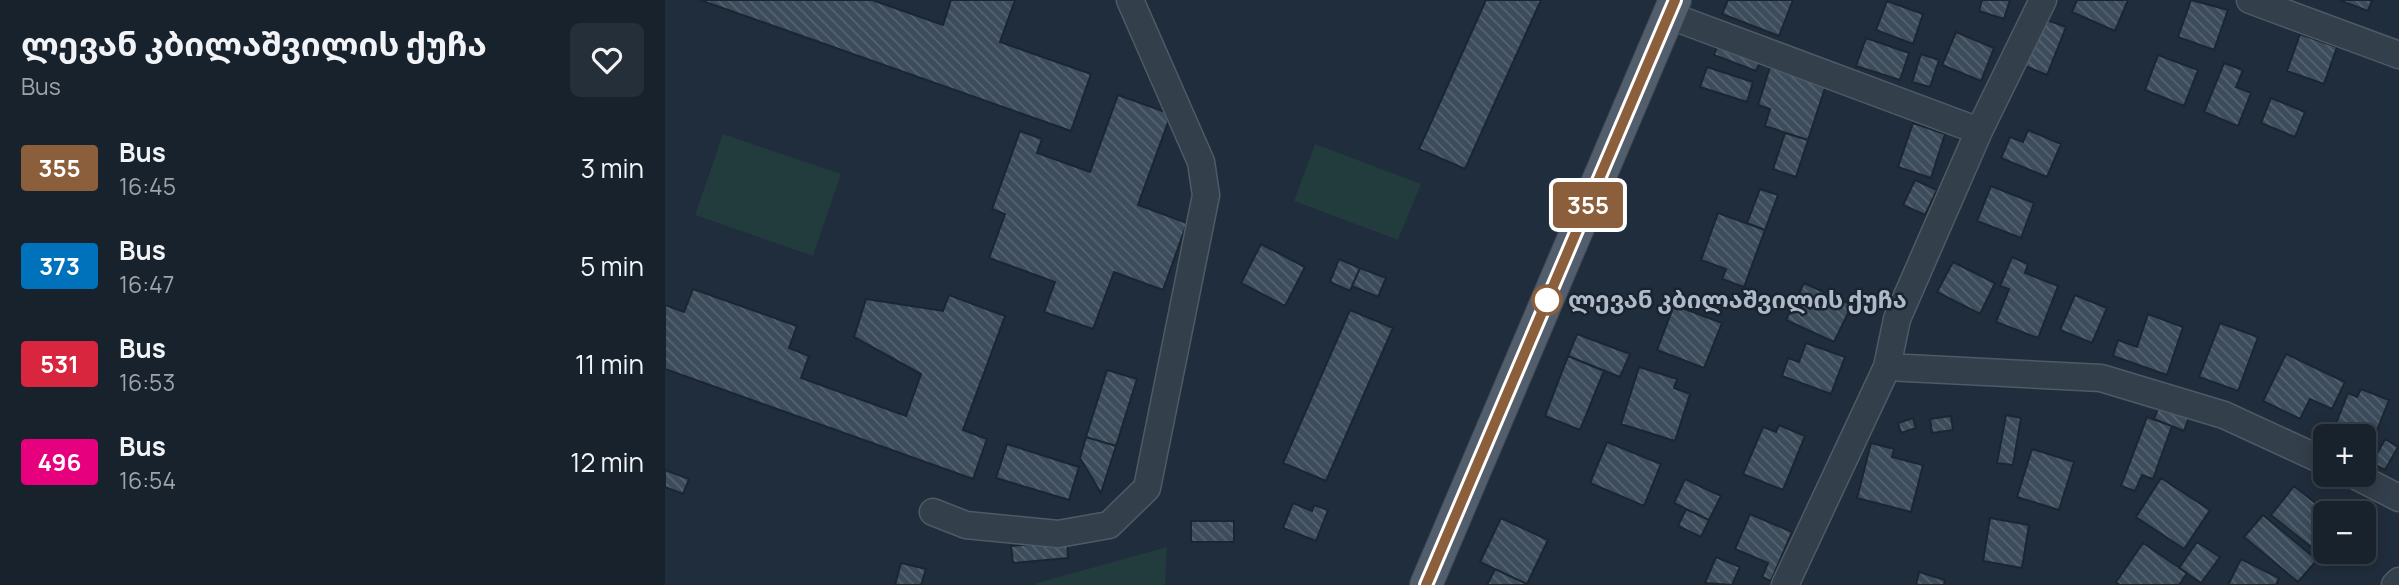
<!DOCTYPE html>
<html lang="en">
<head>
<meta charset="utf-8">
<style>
  :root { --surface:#18222d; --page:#252f39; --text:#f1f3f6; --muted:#9fa4aa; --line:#363f49 }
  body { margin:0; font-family:Manrope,"Noto Sans Georgian",sans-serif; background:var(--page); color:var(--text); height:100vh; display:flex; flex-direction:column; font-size:26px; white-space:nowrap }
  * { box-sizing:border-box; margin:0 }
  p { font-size:23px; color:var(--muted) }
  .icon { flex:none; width:38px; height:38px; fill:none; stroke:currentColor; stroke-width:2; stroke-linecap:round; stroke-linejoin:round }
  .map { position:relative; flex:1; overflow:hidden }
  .drawer { display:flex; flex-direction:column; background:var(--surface); width:665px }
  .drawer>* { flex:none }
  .badge { padding:0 14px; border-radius:5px; font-size:24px; line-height:46px }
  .fabs { position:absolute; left:1648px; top:424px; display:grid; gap:14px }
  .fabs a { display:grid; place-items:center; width:63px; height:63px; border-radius:10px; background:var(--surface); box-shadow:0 4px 18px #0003,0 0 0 2px var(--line); font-size:35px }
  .map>.badge { position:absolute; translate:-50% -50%; box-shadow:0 0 0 4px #fff }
  .round { display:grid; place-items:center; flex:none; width:74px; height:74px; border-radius:10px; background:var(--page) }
  .summary { display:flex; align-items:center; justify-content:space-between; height:119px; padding:0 21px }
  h1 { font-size:33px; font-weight:700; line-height:52px }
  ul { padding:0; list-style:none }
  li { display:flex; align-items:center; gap:21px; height:98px; padding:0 21px }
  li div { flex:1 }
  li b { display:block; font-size:26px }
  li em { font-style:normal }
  li .badge { min-width:77px; font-weight:700; text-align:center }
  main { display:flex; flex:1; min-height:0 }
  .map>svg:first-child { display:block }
  .grass { fill:#223b3d }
  .building { fill:url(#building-back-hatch); stroke:#1b2632; stroke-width:2 }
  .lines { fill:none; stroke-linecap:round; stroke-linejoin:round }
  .minor-casing { stroke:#4f5a66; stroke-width:29 }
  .major-casing { stroke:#3d4855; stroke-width:34 }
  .minor { stroke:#343f4c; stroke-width:26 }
  .major { stroke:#525e6c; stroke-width:32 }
  .line-casing { stroke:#fff; stroke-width:16 }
  .line { stroke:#8b5e3c; stroke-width:10 }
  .stop-dot { fill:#fff; stroke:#8b5e3c; stroke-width:3.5 }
  .labels { text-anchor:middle; stroke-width:5; stroke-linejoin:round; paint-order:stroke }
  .stop-label { font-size:24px; font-weight:bold; fill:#afbac8; stroke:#1a2430; text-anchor:start }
</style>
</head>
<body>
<main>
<section class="drawer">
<div class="summary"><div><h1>ლევან კბილაშვილის ქუჩა</h1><p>Bus</p></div><a class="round"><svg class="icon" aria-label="heart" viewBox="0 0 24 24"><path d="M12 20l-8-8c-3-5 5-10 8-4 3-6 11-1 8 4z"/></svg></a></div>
<ul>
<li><span class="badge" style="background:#8b5e3c;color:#fff">355</span><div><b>Bus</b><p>16:45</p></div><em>3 min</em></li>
<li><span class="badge" style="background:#0072bc;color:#fff">373</span><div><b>Bus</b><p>16:47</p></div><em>5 min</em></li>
<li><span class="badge" style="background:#d7263d;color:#fff">531</span><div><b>Bus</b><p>16:53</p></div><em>11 min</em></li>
<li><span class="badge" style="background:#e6007e;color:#fff">496</span><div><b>Bus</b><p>16:54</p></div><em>12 min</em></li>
</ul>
</section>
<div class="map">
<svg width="1734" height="585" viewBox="0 0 1734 585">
  <defs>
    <pattern id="building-back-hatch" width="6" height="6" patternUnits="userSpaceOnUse" patternTransform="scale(1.75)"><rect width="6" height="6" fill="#3c4c5b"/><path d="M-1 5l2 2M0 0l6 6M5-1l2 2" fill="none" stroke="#566471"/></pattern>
  </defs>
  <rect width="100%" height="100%" fill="#202d3c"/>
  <path class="grass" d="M 58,134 L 176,174 L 148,256 L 30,215 Z
    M 650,144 L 756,184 L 733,240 L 629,201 Z
    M 502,547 L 500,585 L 371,585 L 372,583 Z"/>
  <path class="building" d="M 35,0 L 207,0 L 278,25 L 286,0 L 350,0 L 335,42 L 426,74 L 406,131 Z
    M 821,0 L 876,0 L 800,169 L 754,149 Z
    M 1063,0 L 1128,0 L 1114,36 L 1057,14 Z
    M 1317,0 L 1345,0 L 1339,19 L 1314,11 Z
    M 1412,0 L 1463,0 L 1450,31 L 1407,12 Z
    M 1526,0 L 1563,10 L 1549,50 L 1513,37 Z
    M 1674,0 L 1707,0 L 1703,11 Z
    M 1222,1 L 1258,14 L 1248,44 L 1211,30 Z
    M 1379,19 L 1401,27 L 1382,75 L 1360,66 Z
    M 1291,32 L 1329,48 L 1316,81 L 1277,65 Z
    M 1635,34 L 1672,47 L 1659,84 L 1622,71 Z
    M 1201,38 L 1244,53 L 1235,80 L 1191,66 Z
    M 1054,41 L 1097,58 L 1091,71 L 1049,55 Z
    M 1256,54 L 1274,60 L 1265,87 L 1247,82 Z
    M 1493,55 L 1533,70 L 1519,106 L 1480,90 Z
    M 1559,63 L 1578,70 L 1571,87 L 1586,93 L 1573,126 L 1539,112 Z
    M 1106,64 L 1162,82 L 1143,140 L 1100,126 L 1105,109 L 1093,105 Z
    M 1042,67 L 1088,82 L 1082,102 L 1035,87 Z
    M 453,95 L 506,114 L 473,205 L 522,223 L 498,290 L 449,272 L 428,329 L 379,312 L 390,282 L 324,258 L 340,214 L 327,209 L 355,131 L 377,139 L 372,153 L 425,172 Z
    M 1606,98 L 1640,112 L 1630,137 L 1596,123 Z
    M 1248,123 L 1280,134 L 1266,178 L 1233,167 Z
    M 1363,130 L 1396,144 L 1382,177 L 1336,158 L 1345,137 L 1358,142 Z
    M 1120,133 L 1143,140 L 1131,177 L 1108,169 Z
    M 1250,180 L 1272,190 L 1260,215 L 1238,205 Z
    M 1326,186 L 1369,203 L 1356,238 L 1312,221 Z
    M 1095,189 L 1113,195 L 1100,230 L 1082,223 Z
    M 1053,213 L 1100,230 L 1079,287 L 1057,279 L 1061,269 L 1036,260 Z
    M 596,244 L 640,267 L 620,306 L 576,283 Z
    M 1347,257 L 1363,264 L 1360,273 L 1393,286 L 1373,338 L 1331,322 L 1344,289 L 1335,286 Z
    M 674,259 L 695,268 L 685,291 L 665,282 Z
    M 1288,262 L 1330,283 L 1315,314 L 1272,292 Z
    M 695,268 L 721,278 L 713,297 L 687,286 Z
    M 1139,283 L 1187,305 L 1169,342 L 1121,320 Z
    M 28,289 L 132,326 L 124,348 L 144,356 L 136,378 L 241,416 L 256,374 L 189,337 L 201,299 L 278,311 L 284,295 L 340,316 L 298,430 L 322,439 L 308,479 L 0,369 L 0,305 L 19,312 Z
    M 1410,295 L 1442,308 L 1427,343 L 1395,330 Z
    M 1009,305 L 1057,323 L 1039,368 L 992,350 Z
    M 685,310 L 728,328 L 661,481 L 618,463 Z
    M 1483,314 L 1518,327 L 1502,375 L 1448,356 L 1453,340 L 1472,347 Z
    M 1555,323 L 1593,337 L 1573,391 L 1534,377 Z
    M 912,334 L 965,354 L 955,377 L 903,356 Z
    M 1141,343 L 1180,357 L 1166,394 L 1117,376 L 1123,358 L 1134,362 Z
    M 1621,354 L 1680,382 L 1667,409 L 1645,399 L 1635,419 L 1598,401 Z
    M 903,356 L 939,371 L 915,430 L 880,416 Z
    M 974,367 L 1012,379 L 1009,388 L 1025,394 L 1010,441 L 956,424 Z
    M 442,370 L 472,379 L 451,446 L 421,437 Z
    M 1696,389 L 1724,400 L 1701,458 L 1699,436 L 1666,436 L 1683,393 L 1692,397 Z
    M 1495,403 L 1525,414 L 1519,431 L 1489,419 Z
    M 1341,415 L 1356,418 L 1348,465 L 1332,463 Z
    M 1286,416 L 1288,430 L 1267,433 L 1265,419 Z
    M 1482,417 L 1507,426 L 1488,479 L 1477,475 L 1470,491 L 1456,486 Z
    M 1248,418 L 1251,428 L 1236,433 L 1233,423 Z
    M 1114,425 L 1140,436 L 1118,490 L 1078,474 L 1098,427 L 1111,432 Z
    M 421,437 L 451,446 L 436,493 L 415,458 Z
    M 1720,439 L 1733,447 L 1720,470 L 1707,463 Z
    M 942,442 L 996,464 L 979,506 L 925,483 Z
    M 1206,443 L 1229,449 L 1227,457 L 1258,465 L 1246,512 L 1192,498 Z
    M 342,444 L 414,467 L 404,500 L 331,478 Z
    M 1367,449 L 1409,462 L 1394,510 L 1352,497 Z
    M 0,470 L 24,479 L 18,494 L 0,487 Z
    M 1496,478 L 1545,510 L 1519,549 L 1471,517 Z
    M 1020,479 L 1056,496 L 1044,520 L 1009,503 Z
    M 1629,486 L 1663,513 L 1661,536 L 1650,550 L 1606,515 Z
    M 628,503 L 647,511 L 649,505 L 663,510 L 651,541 L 618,528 Z
    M 1021,509 L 1044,520 L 1036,537 L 1013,526 Z
    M 1085,514 L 1127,532 L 1106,581 L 1097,577 L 1103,563 L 1070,549 Z
    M 1598,515 L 1652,560 L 1633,582 L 1579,537 Z
    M 836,518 L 883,540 L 862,584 L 815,562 Z
    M 1325,518 L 1364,525 L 1357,568 L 1318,561 Z
    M 526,521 L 569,521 L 569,542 L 526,542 Z
    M 402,541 L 403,558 L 348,563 L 346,546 Z
    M 1532,542 L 1555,557 L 1536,583 L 1514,568 Z
    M 1478,543 L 1522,573 L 1514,585 L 1455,585 L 1451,582 Z
    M 1051,557 L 1075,567 L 1067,585 L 1040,583 Z
    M 1576,559 L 1614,578 L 1611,585 L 1563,585 Z
    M 236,563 L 261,569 L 256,585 L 230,585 Z
    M 830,569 L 862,584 L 864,585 L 822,585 Z
    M 1254,572 L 1280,580 L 1279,585 L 1251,585 Z"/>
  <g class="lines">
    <g class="minor-casing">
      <path id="minor" d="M 1585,0 L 1734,55
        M 1003,15 L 1314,131
        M 1222,367 L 1436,378 L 1559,415 L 1661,462
        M 1687,474 L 1734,498
        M 268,512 L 301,525 L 393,534 L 444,525 L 482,488 L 541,195 L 536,162 L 465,0
        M 1120,585 L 1222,367 L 1232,319 L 1314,131 L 1378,0
        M 1730,585 L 1734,581"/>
    </g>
    <g class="major-casing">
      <path id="major" d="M 761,585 L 1010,0"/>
    </g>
    <use href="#minor" class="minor"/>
    <use href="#major" class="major"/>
  </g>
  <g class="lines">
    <g class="line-casing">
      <path id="line" d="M 761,585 L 1010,0"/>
    </g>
    <use href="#line" class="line"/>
  </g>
  <circle class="stop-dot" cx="882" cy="300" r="14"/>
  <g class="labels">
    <g class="stop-label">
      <text x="903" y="308">ლევან კბილაშვილის ქუჩა</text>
    </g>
  </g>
</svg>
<div class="fabs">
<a>+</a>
<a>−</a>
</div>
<b class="badge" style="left:923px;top:205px;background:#8b5e3c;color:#fff">355</b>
</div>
</main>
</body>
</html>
